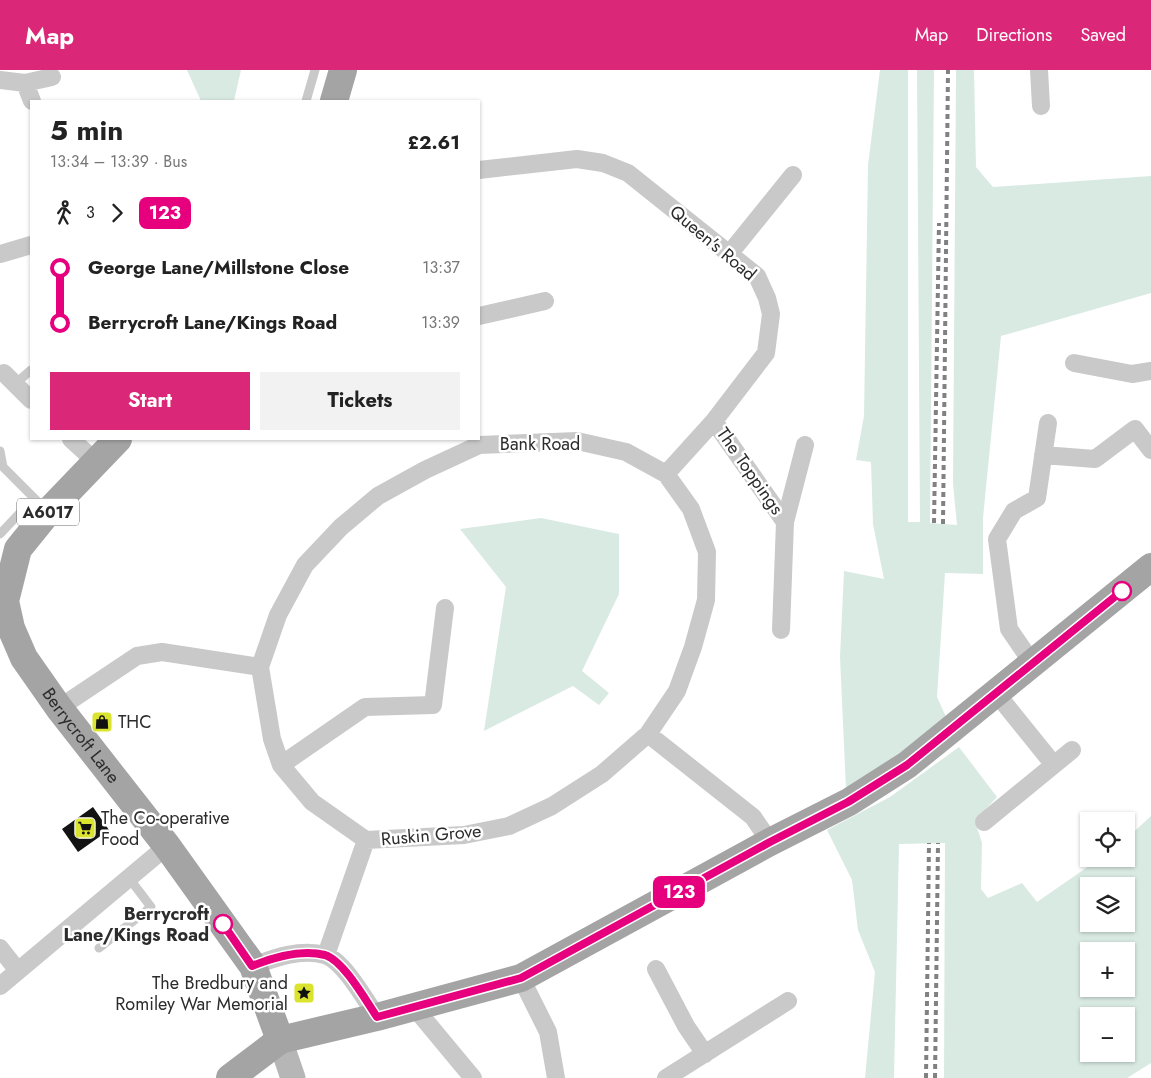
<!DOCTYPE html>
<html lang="en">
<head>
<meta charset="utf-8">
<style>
  :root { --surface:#fff; --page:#f2f2f2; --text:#222; --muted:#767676; --accent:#db2777 }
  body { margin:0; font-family:Jost,sans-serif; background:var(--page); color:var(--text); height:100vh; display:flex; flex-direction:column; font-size:19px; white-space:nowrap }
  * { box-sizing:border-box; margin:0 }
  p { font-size:16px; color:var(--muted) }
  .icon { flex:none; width:28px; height:28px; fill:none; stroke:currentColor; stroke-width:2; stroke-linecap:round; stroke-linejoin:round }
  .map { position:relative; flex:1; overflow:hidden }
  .side { position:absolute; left:30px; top:30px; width:450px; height:340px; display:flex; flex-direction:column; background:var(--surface); border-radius:0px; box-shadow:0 1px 4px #0004 }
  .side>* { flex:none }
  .badge { padding:0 10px; border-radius:8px; font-size:18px; line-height:32px }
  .controls { position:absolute; left:1080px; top:742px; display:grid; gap:10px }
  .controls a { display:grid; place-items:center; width:55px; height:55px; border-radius:0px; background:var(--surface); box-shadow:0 1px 4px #0004; font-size:25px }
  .map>.badge { position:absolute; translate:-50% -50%; box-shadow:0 0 0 2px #fff }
  .legs { display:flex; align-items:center; gap:8px; height:55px; padding:0 20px; font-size:16px }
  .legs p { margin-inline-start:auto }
  .overview { display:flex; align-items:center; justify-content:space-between; height:85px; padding:0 20px }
  h1 { font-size:28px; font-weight:700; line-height:38px }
  .primary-button { display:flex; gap:10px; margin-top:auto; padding:10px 20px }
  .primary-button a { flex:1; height:58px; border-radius:0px; background:var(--accent); color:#fff; font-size:20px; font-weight:700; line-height:58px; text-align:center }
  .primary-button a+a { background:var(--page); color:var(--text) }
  ul { padding:0 20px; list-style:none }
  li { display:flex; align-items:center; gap:18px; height:55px; font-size:19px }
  li i { display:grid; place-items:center; width:8px; height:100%; margin:0 6px; background:currentColor }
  li i::after { content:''; width:12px; height:12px; margin:-6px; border:4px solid; border-radius:50%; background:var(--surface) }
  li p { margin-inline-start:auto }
  li:first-child i { background:linear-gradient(#0000 50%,currentColor 0) }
  li:last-child i { background:linear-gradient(currentColor 50%,#0000 0) }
  header { display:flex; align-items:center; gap:30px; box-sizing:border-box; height:70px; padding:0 25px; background:var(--accent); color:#fff }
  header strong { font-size:24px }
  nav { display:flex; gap:28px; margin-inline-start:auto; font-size:18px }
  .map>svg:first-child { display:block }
  .green { fill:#d9eae3; fill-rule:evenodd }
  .building { fill:#131313 }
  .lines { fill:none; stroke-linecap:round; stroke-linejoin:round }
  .lane { stroke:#c9c9c9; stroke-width:9 }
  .street { stroke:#c9c9c9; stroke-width:18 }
  .secondary { stroke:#b6b6b6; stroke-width:25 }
  .primary { stroke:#a4a4a4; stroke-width:28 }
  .rail { stroke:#818181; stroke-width:4; stroke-dasharray:5 4; stroke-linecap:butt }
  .line-1-casing { stroke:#fff; stroke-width:11 }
  .line-1 { stroke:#e6007e; stroke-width:8 }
  .stop-1-dot { fill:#fff; stroke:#e6007e; stroke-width:2.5 }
  .labels { text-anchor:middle; stroke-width:5; stroke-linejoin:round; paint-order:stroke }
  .shield { fill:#fff; stroke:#6b6b6b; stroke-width:1 }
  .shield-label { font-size:16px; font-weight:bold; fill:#2c2c2c }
  .street-label { font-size:18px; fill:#2c2c2c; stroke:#fff }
  .poi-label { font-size:18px; fill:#2c2c2c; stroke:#fff; text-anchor:start }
  .stop-label { font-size:18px; font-weight:bold; fill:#2c2c2c; stroke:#fff; text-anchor:end }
</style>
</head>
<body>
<header>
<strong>Map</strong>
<nav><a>Map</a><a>Directions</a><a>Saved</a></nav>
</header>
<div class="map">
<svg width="1151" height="1008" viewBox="0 0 1151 1008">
  <rect width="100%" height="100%" fill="#fff"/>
  <path class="green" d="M 187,0 L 241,0 L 234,31 L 201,31 Z
    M 880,0 L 908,0 L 908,452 L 920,452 L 917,0 L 934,0 L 930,453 L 957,455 L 953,414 L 956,0 L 974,0 L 976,97 L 993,117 L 1151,106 L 1151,223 L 1001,266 L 983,448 L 983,504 L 945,503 L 937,627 L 947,649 L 896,687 L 846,719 L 840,587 L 844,501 L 884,509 L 873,454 L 871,392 L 856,390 L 864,346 L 868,95 Z
    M 541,448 L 619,464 L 619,524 L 582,601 L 609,623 L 599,635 L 573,616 L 484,661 L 506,517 L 460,459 Z
    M 959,677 L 997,727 L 975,751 L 982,773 L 981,819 L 988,828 L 1022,813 L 1037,832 L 1099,789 L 1126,789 L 1126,769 L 1151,746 L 1151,993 L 1127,1008 L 944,1008 L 945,773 L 899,774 L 894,1008 L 865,1008 L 875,902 L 858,860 L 852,810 L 827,760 L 890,727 ZM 1089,816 L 1126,816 L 1126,854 L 1089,854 ZM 1089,881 L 1126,881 L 1126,919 L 1089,919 ZM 1089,946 L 1126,946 L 1126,984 L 1089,984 Z"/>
  <path class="building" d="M 93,737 L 109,760 L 78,782 L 62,759 Z"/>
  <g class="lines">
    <path class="lane" d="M 306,31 L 315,0
      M 15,314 L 31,300
      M 0,381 L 3,397 L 46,440
      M 0,464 L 33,429
      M 99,878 L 151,837 L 129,808"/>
    <path class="street" d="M 1039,0 L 1041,36
      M 0,10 L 25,13 L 52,7
      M 25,13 L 32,31
      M 479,100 L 577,89 L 603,93 L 628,103 L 757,206 L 767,228 L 771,244 L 766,283 L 714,351 L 666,404
      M 730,183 L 793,105
      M 0,184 L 31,175
      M 479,246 L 545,231
      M 1074,293 L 1132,304 L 1151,301
      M 4,303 L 31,330
      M 714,351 L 785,452
      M 71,369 L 95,391
      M 1043,385 L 1095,389 L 1135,359 L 1151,380
      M 781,560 L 785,452 L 805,375
      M 1033,594 L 1009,559 L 997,469 L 1014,441 L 1037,428 L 1048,353
      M 996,623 L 1054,695
      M 59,638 L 137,586 L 162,582 L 260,597
      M 648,664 L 677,621 L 693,577 L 706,530 L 707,482 L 691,439 L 666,404 L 626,382 L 577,371 L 479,375 L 425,400 L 378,426 L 341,457 L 305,495 L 278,545 L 260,597 L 272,669 L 281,695 L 312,732 L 366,770 L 464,765 L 509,756 L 552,736 L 602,704 L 648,664 L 753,747 L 770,772
      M 281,695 L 365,637 L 433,635 L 445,538
      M 984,752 L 1072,680
      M 0,878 L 18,901
      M 326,885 L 366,770
      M 253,896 C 274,888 301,878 325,885 C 344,891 366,931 377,947
      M 656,899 L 686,956 L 705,984
      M 521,908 L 548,962 L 556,1008
      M 0,916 L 167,776
      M 414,937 L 473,1008
      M 666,1008 L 788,931"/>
    <path class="secondary" d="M 280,970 L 293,1008"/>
    <g class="primary">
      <path d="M 334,31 L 343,0"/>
      <path id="s1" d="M 118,369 L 48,442 L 18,479 L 5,531 L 11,558 L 24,588 L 59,638 L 167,776 L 253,896 L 280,970"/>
      <path d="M 230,1008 L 280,970 L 377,947 L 521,908 L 770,772 L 849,732 L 907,695 L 1151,497"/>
    </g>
    <path class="rail" d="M 934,453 L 939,153
      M 943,454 L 948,0
      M 926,1008 L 929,773
      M 935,1008 L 938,773"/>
  </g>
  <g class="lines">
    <g class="line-1-casing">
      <path id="line-1" d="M 223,854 L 252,896 C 274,887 301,879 325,885 C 344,891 366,931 377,947 L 521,908 L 770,772 L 848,732 L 907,695 L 1122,521"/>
    </g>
    <use href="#line-1" class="line-1"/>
  </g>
  <defs>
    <g id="shop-square" transform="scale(1.125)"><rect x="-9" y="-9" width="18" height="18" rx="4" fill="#dae32e" stroke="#fff"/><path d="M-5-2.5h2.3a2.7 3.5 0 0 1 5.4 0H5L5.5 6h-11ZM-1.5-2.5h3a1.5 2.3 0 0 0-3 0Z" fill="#111"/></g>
    <g id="supermarket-square" transform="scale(1.125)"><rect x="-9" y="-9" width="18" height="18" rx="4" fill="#dae32e" stroke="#fff"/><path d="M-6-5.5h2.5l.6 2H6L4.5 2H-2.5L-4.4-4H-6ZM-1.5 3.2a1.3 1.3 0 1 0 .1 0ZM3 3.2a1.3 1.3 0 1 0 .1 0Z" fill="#111"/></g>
    <g id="sight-square" transform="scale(1.125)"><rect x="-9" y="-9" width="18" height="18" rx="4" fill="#dae32e" stroke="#fff"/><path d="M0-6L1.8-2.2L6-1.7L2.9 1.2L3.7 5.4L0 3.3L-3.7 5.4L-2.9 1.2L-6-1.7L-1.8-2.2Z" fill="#111"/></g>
  </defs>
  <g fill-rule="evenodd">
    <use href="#shop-square" x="102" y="652"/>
    <use href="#supermarket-square" x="85" y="758"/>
    <use href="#sight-square" x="304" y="923"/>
  </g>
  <g class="stop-1-dot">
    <circle cx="1122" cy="521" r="9"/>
    <circle cx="223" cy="854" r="9"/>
  </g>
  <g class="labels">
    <rect class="shield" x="17" y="428.5" width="62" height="27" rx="4"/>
    <g class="shield-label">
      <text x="48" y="448">A6017</text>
    </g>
    <g class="street-label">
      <text transform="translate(713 173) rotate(40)" y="6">Queen's Road</text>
      <text x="540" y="380">Bank Road</text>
      <text transform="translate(750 401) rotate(55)" y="6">The Toppings</text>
      <text dy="6" stroke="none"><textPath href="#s1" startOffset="359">Berrycroft Lane</textPath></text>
      <text transform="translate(431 765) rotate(-5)" y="6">Ruskin Grove</text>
    </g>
    <g class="poi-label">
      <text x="118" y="658">THC</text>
      <text x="101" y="754">The Co-operative<tspan x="101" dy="21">Food</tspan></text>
      <text x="288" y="919" text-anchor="end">The Bredbury and<tspan x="288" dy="21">Romiley War Memorial</tspan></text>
    </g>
    <g class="stop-label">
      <text x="209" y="850">Berrycroft<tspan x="209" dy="21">Lane/Kings Road</tspan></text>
    </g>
  </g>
</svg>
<div class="controls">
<a><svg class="icon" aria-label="locate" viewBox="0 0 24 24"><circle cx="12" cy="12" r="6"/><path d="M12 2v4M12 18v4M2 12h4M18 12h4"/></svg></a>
<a><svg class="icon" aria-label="layers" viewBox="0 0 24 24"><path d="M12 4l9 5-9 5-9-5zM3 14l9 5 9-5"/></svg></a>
<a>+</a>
<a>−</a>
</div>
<b class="badge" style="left:679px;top:822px;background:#e6007e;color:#fff">123</b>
<section class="side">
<div class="overview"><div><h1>5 min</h1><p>13:34 – 13:39 · Bus</p></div><b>£2.61</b></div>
<div class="legs"><svg class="icon" aria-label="walk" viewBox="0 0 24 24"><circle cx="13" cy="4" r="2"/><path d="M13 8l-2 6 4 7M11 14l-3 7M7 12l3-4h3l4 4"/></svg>3<svg class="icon" aria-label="forward" viewBox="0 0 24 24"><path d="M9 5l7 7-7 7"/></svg><b class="badge" style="background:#e6007e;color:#fff">123</b></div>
<ul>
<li><i style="color:#e6007e"></i><b>George Lane/Millstone Close</b><p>13:37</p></li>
<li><i style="color:#e6007e"></i><b>Berrycroft Lane/Kings Road</b><p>13:39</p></li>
</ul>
<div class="primary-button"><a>Start</a><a>Tickets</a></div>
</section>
</div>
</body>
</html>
